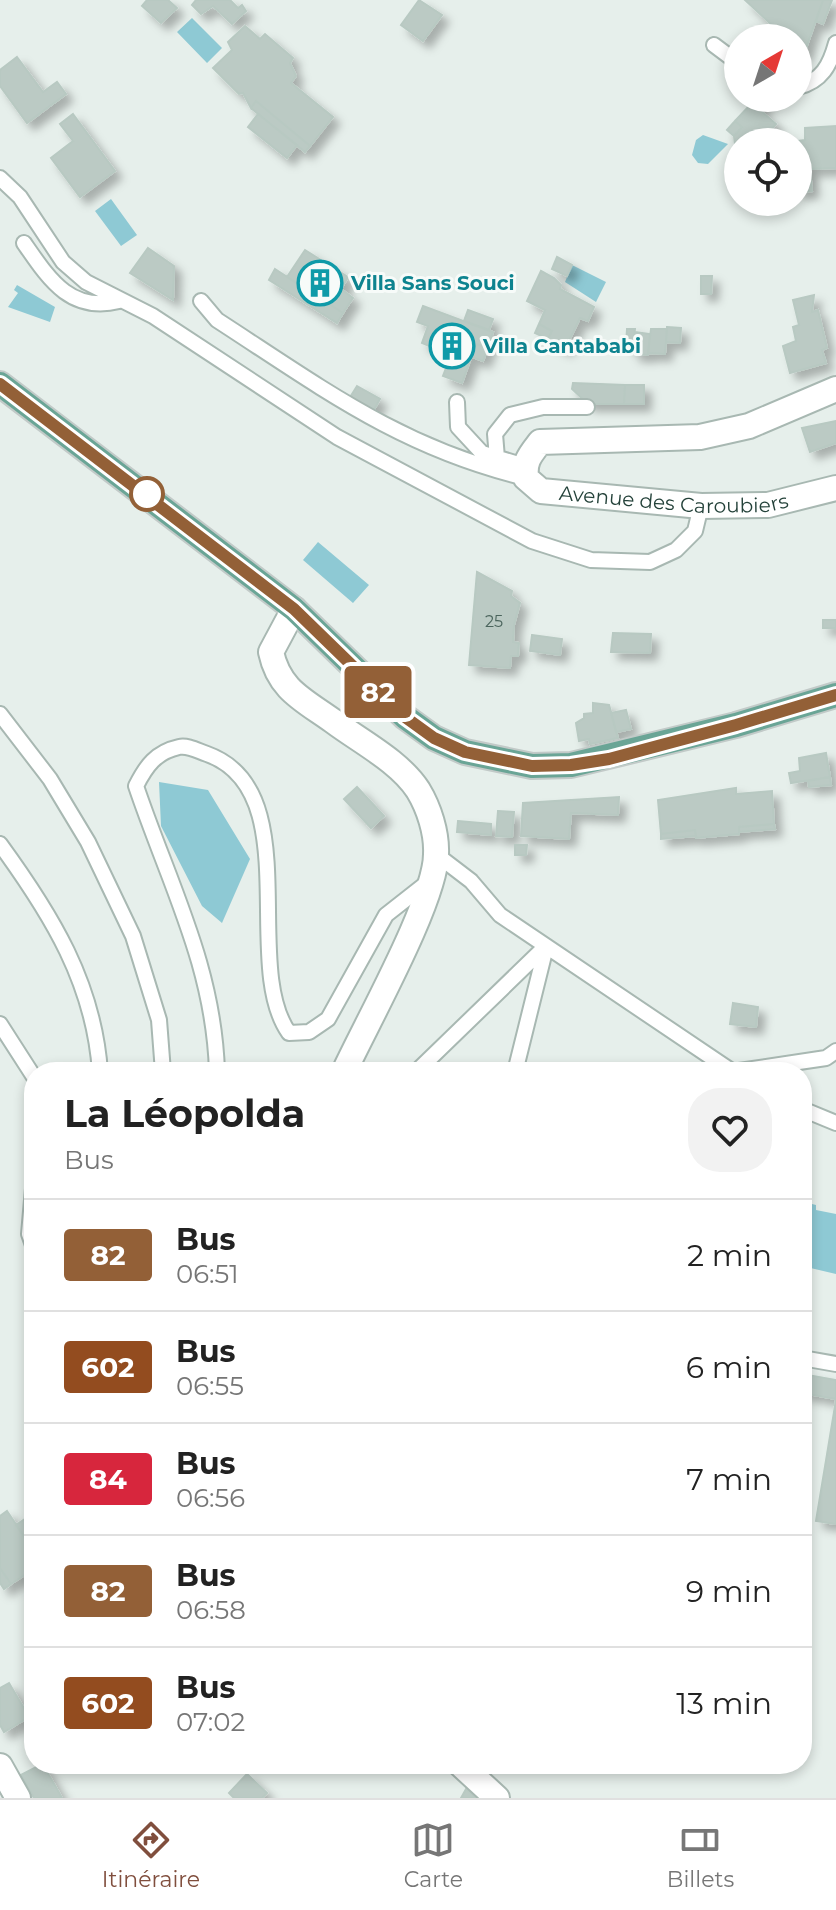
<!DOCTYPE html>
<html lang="fr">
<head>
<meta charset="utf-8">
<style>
  :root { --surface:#fff; --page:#f2f2f2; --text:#222; --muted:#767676; --line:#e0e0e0; --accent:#804e3d }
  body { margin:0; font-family:Montserrat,sans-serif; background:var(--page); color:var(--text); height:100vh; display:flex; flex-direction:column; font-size:30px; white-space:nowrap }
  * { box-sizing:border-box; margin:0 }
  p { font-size:26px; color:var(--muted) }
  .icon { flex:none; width:44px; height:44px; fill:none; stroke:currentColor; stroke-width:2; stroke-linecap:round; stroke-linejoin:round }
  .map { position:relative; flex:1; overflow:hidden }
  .sheet { position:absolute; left:24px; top:1062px; width:788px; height:712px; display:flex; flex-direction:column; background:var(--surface); border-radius:32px; box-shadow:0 4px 12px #0003 }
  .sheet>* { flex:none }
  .badge { padding:0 16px; border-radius:6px; font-size:28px; line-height:52px }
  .needle { width:52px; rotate:39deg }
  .tools { position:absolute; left:724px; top:24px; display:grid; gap:16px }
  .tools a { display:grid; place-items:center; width:88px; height:88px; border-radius:50%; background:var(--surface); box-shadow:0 4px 12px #0003; font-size:40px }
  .map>.badge { position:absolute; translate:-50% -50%; box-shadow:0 0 0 4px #fff }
  .round { display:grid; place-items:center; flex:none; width:84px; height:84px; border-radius:32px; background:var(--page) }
  .head { display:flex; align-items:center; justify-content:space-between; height:136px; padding:0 40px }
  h1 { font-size:38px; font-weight:700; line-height:60px }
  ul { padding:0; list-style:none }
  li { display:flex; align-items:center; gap:24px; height:112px; padding:0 40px; border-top:2px solid var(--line) }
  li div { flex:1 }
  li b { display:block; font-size:30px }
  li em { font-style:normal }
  li .badge { min-width:88px; font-weight:700; text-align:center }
  .tab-bar { display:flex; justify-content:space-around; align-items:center; height:112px; border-top:2px solid var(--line); background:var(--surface); font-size:22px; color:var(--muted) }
  .tab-bar a { display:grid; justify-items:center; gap:4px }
  .tab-bar .on { color:var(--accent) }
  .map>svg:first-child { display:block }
  .water { fill:#8ec9d4 }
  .building { fill:#bbcac4; stroke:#b8c9c2; stroke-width:2; filter:url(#shadow) }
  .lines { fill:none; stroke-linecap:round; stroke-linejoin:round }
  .service-casing { stroke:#a8b8b2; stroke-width:18 }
  .tertiary-casing { stroke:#a8b8b2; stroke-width:28 }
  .primary-casing { stroke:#c2cac8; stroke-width:28 }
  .service { stroke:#fff; stroke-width:14 }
  .tertiary { stroke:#fff; stroke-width:24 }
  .primary { stroke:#6aa596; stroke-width:24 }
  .line-casing { stroke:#fff; stroke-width:18 }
  .line { stroke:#936037; stroke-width:12 }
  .stop-dot { fill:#fff; stroke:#936037; stroke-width:4 }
  .labels { text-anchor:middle; stroke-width:6; stroke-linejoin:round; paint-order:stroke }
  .number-label { font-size:16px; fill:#4a645c }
  .culture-label { font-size:20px; font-weight:bold; fill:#0d838f; stroke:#f7fbf9; text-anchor:start }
  .street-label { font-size:20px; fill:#24423a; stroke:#f7fbf9 }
</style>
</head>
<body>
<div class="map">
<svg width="836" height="1798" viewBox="0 0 836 1798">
  <defs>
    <filter id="shadow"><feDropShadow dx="7" dy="7" stdDeviation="4" flood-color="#0004"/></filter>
  </defs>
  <rect width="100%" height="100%" fill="#e6efeb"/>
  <path class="water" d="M 192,18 L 222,48 L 207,63 L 177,32 Z
    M 703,135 L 728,144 L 708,164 L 698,163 L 692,155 L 696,140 Z
    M 111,199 L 137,235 L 121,246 L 95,211 Z
    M 572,265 L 606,282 L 596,302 L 565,282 Z
    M 17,285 L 55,307 L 50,322 L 8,307 L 18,293 L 14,290 Z
    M 318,542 L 369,585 L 353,603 L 303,560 Z
    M 159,782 L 208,790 L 250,859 L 222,923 L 202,906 L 161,826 Z
    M 808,1203 L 816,1205 L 816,1210 L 836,1214 L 836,1274 L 802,1266 L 802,1213 L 806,1212 Z"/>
  <path class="building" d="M 147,0 L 168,0 L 177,8 L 161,23 L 142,6 Z
    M 196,0 L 230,0 L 238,8 L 242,5 L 246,11 L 232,24 L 213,6 L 201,14 L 192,5 Z
    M 419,0 L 442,15 L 423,41 L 401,25 Z
    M 745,0 L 823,0 L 804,54 L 798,49 L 798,38 L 786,38 Z
    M 823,0 L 832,0 L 823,24 L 816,21 Z
    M 245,26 L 260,39 L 265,34 L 293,58 L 290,63 L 296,76 L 291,83 L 333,117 L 310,146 L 256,101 L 251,108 L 243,93 L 239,94 L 213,68 L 232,50 L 228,42 Z
    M 17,57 L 43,92 L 57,82 L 66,94 L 27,123 L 0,86 L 0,70 Z
    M 737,70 L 738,72 L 738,88 L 728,80 Z
    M 750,98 L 768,98 L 760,107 Z
    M 256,101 L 310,146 L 305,152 L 251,108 Z
    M 752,103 L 776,124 L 770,131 L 778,138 L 775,142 L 738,142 L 738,171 L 734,136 L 742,127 L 735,121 Z
    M 73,114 L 115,171 L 80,197 L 51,158 L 73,141 L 60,124 Z
    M 258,114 L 297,145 L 287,158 L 248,127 Z
    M 735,121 L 742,127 L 734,136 L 727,130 Z
    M 836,126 L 836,168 L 810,169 L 812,191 L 798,192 L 798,142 L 790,142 L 805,140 L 805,128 Z
    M 148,248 L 174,266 L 173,300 L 130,273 Z
    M 305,250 L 348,277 L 341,289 L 353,298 L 343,313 L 287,277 Z
    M 557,257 L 572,265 L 567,276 L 552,269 Z
    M 275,269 L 343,313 L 337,323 L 269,280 Z
    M 541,271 L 554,278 L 561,285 L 560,289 L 594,307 L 588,321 L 580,318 L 565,349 L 548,339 L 552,331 L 539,324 L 545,310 L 527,301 Z
    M 701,276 L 712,276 L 711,294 L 701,294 Z
    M 814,295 L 812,312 L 818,310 L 827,348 L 822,350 L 826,363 L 790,373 L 783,346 L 796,341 L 793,327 L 799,325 L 793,300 Z
    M 423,306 L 493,332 L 488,348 L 476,344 L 462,383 L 443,376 L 451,355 L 422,343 L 428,326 L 417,322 Z
    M 468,310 L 493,319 L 489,330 L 464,321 Z
    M 539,324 L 552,331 L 548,339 L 535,333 Z
    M 667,327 L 681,328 L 680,343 L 666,342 Z
    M 627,329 L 635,329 L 633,346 L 626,346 Z
    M 651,329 L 667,329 L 665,354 L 648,353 Z
    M 635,332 L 650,334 L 648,355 L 633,354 Z
    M 476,344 L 488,348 L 483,361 L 472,357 Z
    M 573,383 L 625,385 L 624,404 L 588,404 L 572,389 Z
    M 625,385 L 644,385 L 644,404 L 624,404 Z
    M 357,386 L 380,399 L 372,413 L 349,399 Z
    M 836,421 L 836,443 L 810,452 L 802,428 Z
    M 477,572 L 512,591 L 511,596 L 520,603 L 514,625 L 513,642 L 519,643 L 518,656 L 511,656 L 510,668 L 469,665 Z
    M 823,620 L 836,620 L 836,628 L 823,628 Z
    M 613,633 L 651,634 L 650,653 L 611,652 Z
    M 532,635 L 562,639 L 560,655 L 530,651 Z
    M 593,703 L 609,705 L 618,738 L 590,744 L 589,739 L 579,741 L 576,723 L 584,718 L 584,714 L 593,713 Z
    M 626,710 L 631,729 L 616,732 L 611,713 Z
    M 826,753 L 830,777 L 791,783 L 789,773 L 800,771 L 799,758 Z
    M 830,777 L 831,785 L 809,787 L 808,781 Z
    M 357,787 L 384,816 L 371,828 L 344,799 Z
    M 736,788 L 736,794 L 772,791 L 774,824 L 739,827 L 739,834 L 696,838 L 695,830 L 661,834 L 658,800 Z
    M 619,797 L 618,815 L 571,813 L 569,839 L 521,836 L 523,803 Z
    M 498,811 L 514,812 L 512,837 L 496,836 Z
    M 458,821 L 491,824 L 491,835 L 457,832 Z
    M 774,824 L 775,829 L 739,832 L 739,827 Z
    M 695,830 L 696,836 L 661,839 L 661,834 Z
    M 515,845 L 527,845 L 526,855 L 515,855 Z
    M 733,1003 L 758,1007 L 756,1027 L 730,1024 Z
    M 287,1066 L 299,1067 L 310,1072 L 277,1072 Z
    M 802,1374 L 836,1380 L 836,1399 L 802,1393 Z
    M 836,1400 L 836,1524 L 816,1521 Z
    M 7,1511 L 34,1551 L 34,1569 L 11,1584 L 0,1568 L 0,1516 Z
    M 28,1517 L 34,1526 L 34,1551 L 16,1525 Z
    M 0,1568 L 11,1584 L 4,1589 L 0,1583 Z
    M 9,1683 L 29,1717 L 4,1732 L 0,1725 L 0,1688 Z
    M 42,1764 L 53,1782 L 62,1798 L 34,1798 L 21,1775 Z
    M 247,1774 L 267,1793 L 262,1798 L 234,1798 L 229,1793 Z
    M 466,1789 L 476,1798 L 461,1798 Z"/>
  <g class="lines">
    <g class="service-casing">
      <path id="service" d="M 714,45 L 738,63
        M 798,87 C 822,81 830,65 836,43
        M 0,178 L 20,197 L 63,262 L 86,282 L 153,316 L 337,437 L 532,541 L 591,560 L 650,562 L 676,550 L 695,531 L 701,506
        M 24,243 C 49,279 70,313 119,301
        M 201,301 L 217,320 C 322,388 401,448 526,478
        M 457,402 L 458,427 L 482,453 L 525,466
        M 497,458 L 495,434 L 510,415 L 543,407 L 587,407
        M 0,714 L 50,779 L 88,842 L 133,936 L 159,1020 L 163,1072
        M 0,844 C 51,914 94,983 100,1072
        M 437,855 L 471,881 L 500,915 L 733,1072
        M 0,1024 L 34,1077
        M 217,1072 C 214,966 169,884 136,786 C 146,766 156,752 179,747 C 188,745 198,751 207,754 C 308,790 240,964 289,1033 L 309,1032 L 328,1019 L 386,915 L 428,882
        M 416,1072 L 546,946
        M 515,1072 L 546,947
        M 732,1072 L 826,1058 L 836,1051
        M 802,1109 L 836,1123
        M 34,1177 L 29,1234 L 34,1248
        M 802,1358 L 836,1364"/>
    </g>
    <g class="tertiary-casing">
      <g id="tertiary">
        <path id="s1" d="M 836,389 L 749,426 L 700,437 L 540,442 C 530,455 524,461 526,478 L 541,491 L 701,506 L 768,505 L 836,488"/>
        <path d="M 294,609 L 271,652 C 279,690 304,700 333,721 C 361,742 399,761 418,790 C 429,808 437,833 436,854 C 436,900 366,1024 344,1072"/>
        <path d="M 460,1764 L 497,1798"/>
        <path d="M 0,1766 L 18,1798"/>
      </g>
    </g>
    <g class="primary-casing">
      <path id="primary" d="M 0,384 L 294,609 L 405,717 L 434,738 L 465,752 L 532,766 L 571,765 L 736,725 L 836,695"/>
    </g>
    <use href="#service" class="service"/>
    <use href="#tertiary" class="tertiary"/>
    <use href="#primary" class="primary"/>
  </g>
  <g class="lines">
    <g class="line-casing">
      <path id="line" d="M 0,384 L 294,609 L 405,717 L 434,738 L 465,752 L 532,766 L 571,765 L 609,759 L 736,725 L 836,695"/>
    </g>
    <use href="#line" class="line"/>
  </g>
  <defs>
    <g id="building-ring" transform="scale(2.3)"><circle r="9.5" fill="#f7fbf9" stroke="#0f9aa8" stroke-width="1.5"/><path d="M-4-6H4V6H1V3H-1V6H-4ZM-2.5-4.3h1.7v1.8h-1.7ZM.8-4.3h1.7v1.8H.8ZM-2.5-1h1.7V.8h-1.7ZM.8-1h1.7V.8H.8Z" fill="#0f9aa8"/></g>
  </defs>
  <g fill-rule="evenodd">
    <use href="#building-ring" x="320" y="283"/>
    <use href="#building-ring" x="452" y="346"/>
  </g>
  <circle class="stop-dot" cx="147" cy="494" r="16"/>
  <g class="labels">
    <g class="number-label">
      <text x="494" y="627">25</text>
    </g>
    <g class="culture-label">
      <text x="351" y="290">Villa Sans Souci</text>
      <text x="483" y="353">Villa Cantababi</text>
    </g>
    <g class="street-label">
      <text dy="7" stroke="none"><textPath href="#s1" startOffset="498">Avenue des Caroubiers</textPath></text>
    </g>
  </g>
</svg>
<div class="tools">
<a><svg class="needle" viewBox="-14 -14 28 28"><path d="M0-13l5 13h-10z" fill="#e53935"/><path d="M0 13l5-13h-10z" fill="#767676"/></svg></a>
<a><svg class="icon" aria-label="locate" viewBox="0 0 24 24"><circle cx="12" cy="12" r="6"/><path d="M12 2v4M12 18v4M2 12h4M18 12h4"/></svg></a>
</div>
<b class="badge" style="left:378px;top:692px;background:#936037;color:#fff">82</b>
<section class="sheet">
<div class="head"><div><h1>La Léopolda</h1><p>Bus</p></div><a class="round"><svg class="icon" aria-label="heart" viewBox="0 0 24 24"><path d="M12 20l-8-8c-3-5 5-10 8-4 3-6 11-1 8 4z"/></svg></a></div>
<ul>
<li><span class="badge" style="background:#936037;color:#fff">82</span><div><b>Bus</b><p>06:51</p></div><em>2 min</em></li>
<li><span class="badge" style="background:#934c1f;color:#fff">602</span><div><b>Bus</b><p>06:55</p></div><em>6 min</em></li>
<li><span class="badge" style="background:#d7263d;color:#fff">84</span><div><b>Bus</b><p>06:56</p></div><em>7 min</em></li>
<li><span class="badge" style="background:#936037;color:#fff">82</span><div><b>Bus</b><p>06:58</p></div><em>9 min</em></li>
<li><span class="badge" style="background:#934c1f;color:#fff">602</span><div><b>Bus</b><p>07:02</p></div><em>13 min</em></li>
</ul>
</section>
</div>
<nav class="tab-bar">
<a class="on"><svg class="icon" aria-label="directions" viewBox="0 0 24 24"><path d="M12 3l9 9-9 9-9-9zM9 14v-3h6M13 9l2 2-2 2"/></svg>Itinéraire</a>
<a><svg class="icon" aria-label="map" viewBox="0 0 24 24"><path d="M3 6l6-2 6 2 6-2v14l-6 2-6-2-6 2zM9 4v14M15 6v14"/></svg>Carte</a>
<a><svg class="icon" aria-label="tickets" viewBox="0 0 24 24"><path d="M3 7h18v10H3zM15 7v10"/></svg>Billets</a>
</nav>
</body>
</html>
